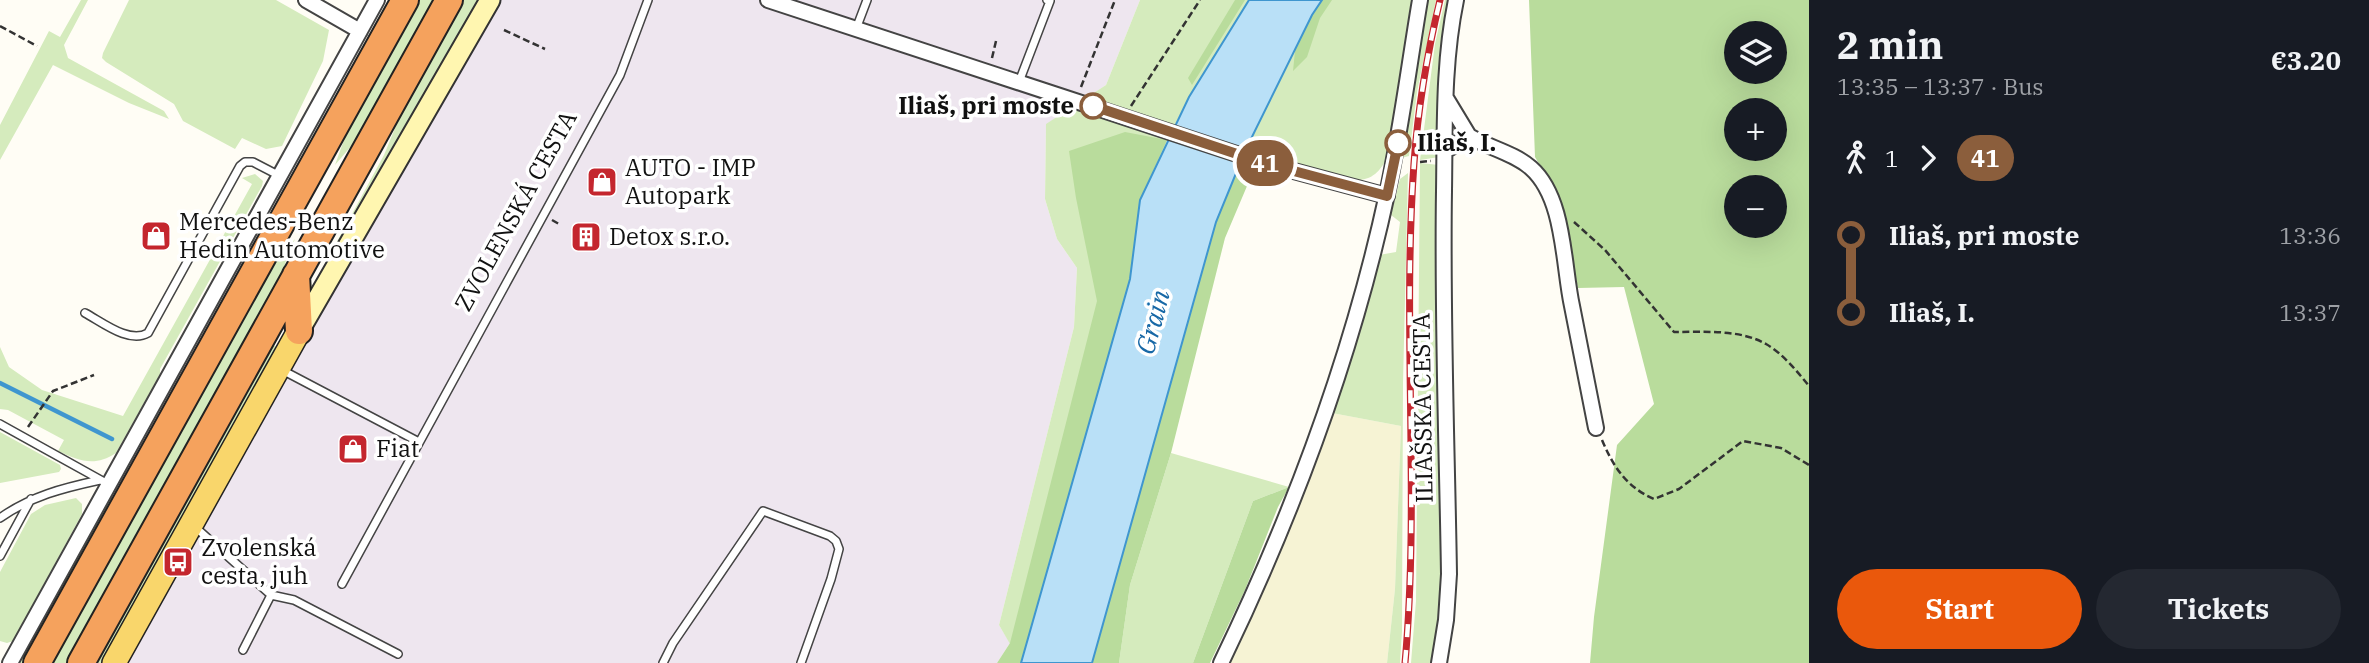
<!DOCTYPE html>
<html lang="en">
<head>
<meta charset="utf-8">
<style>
  :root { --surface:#171b24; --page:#242831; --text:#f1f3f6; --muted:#9ea1a6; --accent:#ea580c }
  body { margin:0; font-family:"IBM Plex Serif",serif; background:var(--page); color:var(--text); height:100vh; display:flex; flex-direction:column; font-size:26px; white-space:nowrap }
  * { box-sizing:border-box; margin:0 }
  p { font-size:23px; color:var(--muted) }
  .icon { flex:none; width:38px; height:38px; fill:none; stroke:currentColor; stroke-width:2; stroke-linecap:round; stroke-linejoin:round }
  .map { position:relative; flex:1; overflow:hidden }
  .sheet { display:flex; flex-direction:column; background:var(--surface); width:560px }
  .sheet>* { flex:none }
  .badge { padding:0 14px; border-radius:23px; font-size:24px; line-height:46px }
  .fabs { position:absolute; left:1724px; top:21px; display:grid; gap:14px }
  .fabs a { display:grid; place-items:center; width:63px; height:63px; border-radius:50%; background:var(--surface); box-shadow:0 7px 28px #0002; font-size:35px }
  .map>.badge { position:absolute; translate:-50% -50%; box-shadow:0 0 0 4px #fff }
  .legs { display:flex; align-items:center; gap:10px; height:77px; padding:0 28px; font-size:23px }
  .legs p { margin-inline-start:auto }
  .headline { display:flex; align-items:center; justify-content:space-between; height:119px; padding:0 28px }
  h1 { font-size:38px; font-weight:800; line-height:52px }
  .cta { display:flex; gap:14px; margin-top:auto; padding:14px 28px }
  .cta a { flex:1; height:80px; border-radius:42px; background:var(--accent); color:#fff; font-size:28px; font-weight:800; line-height:80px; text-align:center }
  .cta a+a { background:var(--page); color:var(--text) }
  ul { padding:0 28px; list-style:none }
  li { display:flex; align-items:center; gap:24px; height:77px; font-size:26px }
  li i { display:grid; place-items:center; width:10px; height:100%; margin:0 9px; background:currentColor }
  li i::after { content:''; width:18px; height:18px; margin:-9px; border:5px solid; border-radius:50%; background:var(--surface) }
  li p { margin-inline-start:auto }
  li:first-child i { background:linear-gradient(#0000 50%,currentColor 0) }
  li:last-child i { background:linear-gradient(currentColor 50%,#0000 0) }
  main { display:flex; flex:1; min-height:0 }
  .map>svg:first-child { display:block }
  .industrial { fill:#eee6ef }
  .farmland { fill:#f6f3d4 }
  .green { fill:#d5ebbd }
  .forest { fill:#b9dc9c; fill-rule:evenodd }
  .water { fill:#b9e0f7; stroke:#3f96cf; stroke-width:2 }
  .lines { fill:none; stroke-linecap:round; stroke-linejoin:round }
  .stream { stroke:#3f96cf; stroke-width:4.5 }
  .service-casing { stroke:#444; stroke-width:10 }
  .minor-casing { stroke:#444; stroke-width:18 }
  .secondary-casing { stroke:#333; stroke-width:23 }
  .primary-casing { stroke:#222; stroke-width:26 }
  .motorway-casing { stroke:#222; stroke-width:30 }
  .path { stroke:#333; stroke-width:2.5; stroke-dasharray:7 3.5; stroke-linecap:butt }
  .service { stroke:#fff; stroke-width:7 }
  .minor { stroke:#fff; stroke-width:14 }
  .secondary { stroke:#fff6b0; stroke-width:19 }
  .primary { stroke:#f9d66b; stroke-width:23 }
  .motorway { stroke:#f5a25d; stroke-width:26 }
  .rail-casing { stroke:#c4262e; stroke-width:7 }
  .rail { stroke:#fff; stroke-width:4.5; stroke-dasharray:13; stroke-linecap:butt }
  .line-1-casing { stroke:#fff; stroke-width:16 }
  .line-1 { stroke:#8b5e3c; stroke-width:10 }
  .stop-1-dot { fill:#fff; stroke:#8b5e3c; stroke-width:3.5 }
  .labels { text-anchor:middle; stroke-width:7; stroke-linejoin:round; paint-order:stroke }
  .stop-label { font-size:24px; font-weight:bold; fill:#111; stroke:#fff; text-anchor:end }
  .poi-label { font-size:24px; fill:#111; stroke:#fff; text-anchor:start }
  .street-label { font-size:24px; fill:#111; stroke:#fff }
  .water-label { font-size:26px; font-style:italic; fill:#1768a6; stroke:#fff }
</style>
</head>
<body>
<main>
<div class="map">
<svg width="1809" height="663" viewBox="0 0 1809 663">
  <rect width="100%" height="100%" fill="#fffdf5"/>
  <path class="industrial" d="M 498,0 L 1140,0 L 1106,85 L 1046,125 L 1045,199 L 1057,239 L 1077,268 L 1074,327 L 999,625 L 1010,643 L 997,663 L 125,663 L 329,281 Z"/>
  <path class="farmland" d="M 1332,413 L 1401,426 L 1395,589 L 1387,663 L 1230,663 L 1242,639 Z"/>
  <path class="green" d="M 81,0 L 88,0 L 64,45 L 68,58 L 164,111 L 169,119 L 129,103 L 53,65 L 0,160 L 0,125 L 49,31 L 60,37 Z
    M 129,0 L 276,0 L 329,30 L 323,61 L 282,146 L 266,149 L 242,138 L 235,149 L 183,121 L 174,104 L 106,62 L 102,58 L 103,53 Z
    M 417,0 L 437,0 L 365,130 L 335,165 L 350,123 Z
    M 464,0 L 478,0 L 315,287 L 314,284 L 384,155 L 407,99 Z
    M 1140,0 L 1249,0 L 1189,97 L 1167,140 L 1021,663 L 999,625 L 1074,327 L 1077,268 L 1057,239 L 1045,199 L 1046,124 L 1106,85 Z
    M 1322,0 L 1416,0 L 1389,155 C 1379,173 1372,181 1352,180 L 1245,150 L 1312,15 Z
    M 1426,0 L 1436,0 L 1417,92 L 1409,156 L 1401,158 Z
    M 1445,0 L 1451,0 L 1439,157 L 1420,160 L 1435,44 Z
    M 1420,163 L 1439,165 L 1443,599 L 1433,663 L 1411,663 L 1416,601 Z
    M 1408,173 L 1403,383 L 1402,631 L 1400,663 L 1387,663 L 1395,589 L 1401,426 L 1332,413 L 1379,255 L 1396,252 L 1400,222 L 1391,215 L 1400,179 Z
    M 255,174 L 263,181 L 262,186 L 160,369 L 160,374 L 116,453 C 95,467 79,461 58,451 L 64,440 L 8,410 L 0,409 L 0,347 L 9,367 L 42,390 L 123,416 L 252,184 L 242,178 Z
    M 295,239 L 286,260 L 283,275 L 69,663 L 48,663 L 269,269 Z
    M 272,344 L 278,348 L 103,663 L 95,663 Z
    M 0,432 L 60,465 L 61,469 L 59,472 L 0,483 Z
    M 1171,453 L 1289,487 L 1253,501 L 1193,663 L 1119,663 L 1130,585 Z
    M 110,497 L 115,499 L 26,663 L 18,663 Z
    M 76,498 L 82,504 L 82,514 L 13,641 L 7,643 L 0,641 L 0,572 L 31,514 L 45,505 Z"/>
  <path class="forest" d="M 1235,0 L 1245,0 L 1192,85 L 1188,78 Z
    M 1319,0 L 1332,0 L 1320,18 L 1307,57 L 1293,71 L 1296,41 Z
    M 1529,0 L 1809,0 L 1809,663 L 1590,663 L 1594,617 L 1617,445 L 1654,404 L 1624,287 L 1578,288 L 1558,196 L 1535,157 ZM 1736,33 L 1774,33 L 1774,72 L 1736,72 ZM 1736,110 L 1774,110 L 1774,149 L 1736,149 ZM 1736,187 L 1774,187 L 1774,226 L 1736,226 Z
    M 1125,132 L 1167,140 L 1140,200 L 1130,279 L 1021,663 L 997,663 L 1010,643 L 1097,301 L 1076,198 L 1069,151 Z
    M 1235,174 L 1250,179 L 1225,238 L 1171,453 L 1130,585 L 1119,663 L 1092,663 L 1216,222 Z
    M 1289,487 L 1278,507 L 1245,590 L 1210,663 L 1193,663 L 1253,501 Z"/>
  <path class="water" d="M 1249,0 L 1322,0 L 1312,15 L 1246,149 L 1216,222 L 1092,663 L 1021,663 L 1130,279 L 1140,200 L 1189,97 Z"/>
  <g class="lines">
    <path class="stream" d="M 0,383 L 112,439"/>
    <g class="service-casing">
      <path id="service" d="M 856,29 L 867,0
        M 1019,82 L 1050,1 L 1047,0
        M 85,313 C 102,322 129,344 148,333 L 240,166 L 245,162 L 253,162 L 280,176
        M 282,370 L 419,442
        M 0,424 L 108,484
        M 0,518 C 31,496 63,488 100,480
        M 194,526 L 271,595 L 243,650
        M 0,556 L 31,499
        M 342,584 L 620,75 L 648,0
        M 271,595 L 294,600 L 398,654
        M 663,663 L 673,643 L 763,511 L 830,536 L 836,541 L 839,549 L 831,579 L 801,663"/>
    </g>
    <g class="minor-casing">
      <path id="minor" d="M 306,0 L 360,31
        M 768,0 L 1264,163 L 1387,196
        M 1446,98 L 1469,136
        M 1445,151 L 1469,136 C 1489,148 1514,153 1531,168 C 1565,198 1563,265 1572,306 C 1580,347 1588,387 1596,428
        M 10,663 L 377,0
        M 1221,663 C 1293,514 1352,356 1387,194 C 1401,130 1409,65 1420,0
        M 1439,663 L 1446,620 L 1449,574 C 1447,447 1442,319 1444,191 C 1445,127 1443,63 1456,0"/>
    </g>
    <g class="secondary-casing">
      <path id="secondary" d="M 299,331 L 490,0"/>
    </g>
    <g class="primary-casing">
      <path id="primary" d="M 114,663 L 299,331"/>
    </g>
    <g class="motorway-casing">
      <path id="motorway" d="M 296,275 L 299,331
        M 37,663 L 405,0
        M 81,663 L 449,0"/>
    </g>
    <path class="path" d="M 0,26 L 37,46
      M 504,30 L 545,49
      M 992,58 L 996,41
      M 1081,87 L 1115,0
      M 1131,106 L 1200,0
      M 1420,162 L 1431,161
      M 552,220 L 559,224
      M 1574,222 L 1605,250 L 1674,332 C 1703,332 1740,329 1766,344 C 1782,353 1797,371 1809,386
      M 28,427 L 53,391 L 94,375
      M 1602,440 C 1613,466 1626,487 1654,499 L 1679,489 L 1743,441 L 1781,448 L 1809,465"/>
    <use href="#service" class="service"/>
    <use href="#minor" class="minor"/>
    <use href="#secondary" class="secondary"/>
    <use href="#primary" class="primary"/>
    <use href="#motorway" class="motorway"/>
    <g class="rail-casing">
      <path id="rail" d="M 1405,663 C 1420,497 1402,329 1414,163 C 1418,108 1427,54 1440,0"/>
    </g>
    <use href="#rail" class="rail"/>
  </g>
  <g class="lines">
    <g class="line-1-casing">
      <path id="line-1" d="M 1093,106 L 1264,163 L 1387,196 L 1398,143"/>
    </g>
    <use href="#line-1" class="line-1"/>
  </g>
  <defs>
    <g id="shop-square" transform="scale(1.575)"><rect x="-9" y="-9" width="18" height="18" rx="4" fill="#c4262e" stroke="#fff"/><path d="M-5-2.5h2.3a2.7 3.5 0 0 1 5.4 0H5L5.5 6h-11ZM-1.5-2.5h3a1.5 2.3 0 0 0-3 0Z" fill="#fff"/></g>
    <g id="building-square" transform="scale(1.575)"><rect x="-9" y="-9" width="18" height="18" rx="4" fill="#c4262e" stroke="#fff"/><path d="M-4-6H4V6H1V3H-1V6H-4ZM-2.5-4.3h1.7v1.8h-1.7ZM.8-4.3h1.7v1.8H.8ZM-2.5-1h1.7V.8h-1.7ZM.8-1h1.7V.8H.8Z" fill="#fff"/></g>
    <g id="bus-square" transform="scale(1.575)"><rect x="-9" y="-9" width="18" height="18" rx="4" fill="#c4262e" stroke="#fff"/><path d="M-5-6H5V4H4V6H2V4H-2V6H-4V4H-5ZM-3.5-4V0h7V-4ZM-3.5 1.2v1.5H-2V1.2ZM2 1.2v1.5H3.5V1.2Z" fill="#fff"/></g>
  </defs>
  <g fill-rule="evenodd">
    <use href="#shop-square" x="602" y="182"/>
    <use href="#shop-square" x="156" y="236"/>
    <use href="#building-square" x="586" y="237"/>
    <use href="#shop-square" x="353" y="449"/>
    <use href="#bus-square" x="178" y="562"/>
  </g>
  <g class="stop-1-dot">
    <circle cx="1093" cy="106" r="12"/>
    <circle cx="1398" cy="143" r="12"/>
  </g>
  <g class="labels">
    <g class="stop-label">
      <text x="1074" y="114">Iliaš, pri moste</text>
      <text x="1417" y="151" text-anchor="start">Iliaš, I.</text>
    </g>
    <g class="poi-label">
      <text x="625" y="176">AUTO - IMP<tspan x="625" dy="28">Autopark</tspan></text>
      <text x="179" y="230">Mercedes-Benz<tspan x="179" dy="28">Hedin Automotive</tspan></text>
      <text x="609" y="245">Detox s.r.o.</text>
      <text x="376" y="457">Fiat</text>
      <text x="201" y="556">Zvolenská<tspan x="201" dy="28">cesta, juh</tspan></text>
    </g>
    <g class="street-label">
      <text transform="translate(516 211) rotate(-61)" y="8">ZVOLENSKÁ CESTA</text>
      <text transform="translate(1423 408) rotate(-91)" y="8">ILIAŠSKA CESTA</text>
    </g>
    <g class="water-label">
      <text transform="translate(1153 322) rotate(-75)" y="9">Grain</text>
    </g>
  </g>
</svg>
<div class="fabs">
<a><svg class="icon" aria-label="layers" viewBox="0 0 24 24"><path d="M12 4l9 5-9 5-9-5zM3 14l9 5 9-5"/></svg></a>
<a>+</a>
<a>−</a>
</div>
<b class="badge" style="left:1265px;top:163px;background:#8b5e3c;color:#fff">41</b>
</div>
<section class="sheet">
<div class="headline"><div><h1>2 min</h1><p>13:35 – 13:37 · Bus</p></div><b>€3.20</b></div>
<div class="legs"><svg class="icon" aria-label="walk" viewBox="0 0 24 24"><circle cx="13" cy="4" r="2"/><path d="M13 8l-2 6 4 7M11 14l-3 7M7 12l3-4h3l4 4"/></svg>1<svg class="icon" aria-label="forward" viewBox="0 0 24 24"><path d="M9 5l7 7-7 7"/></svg><b class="badge" style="background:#8b5e3c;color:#fff">41</b></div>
<ul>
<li><i style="color:#8b5e3c"></i><b>Iliaš, pri moste</b><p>13:36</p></li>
<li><i style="color:#8b5e3c"></i><b>Iliaš, I.</b><p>13:37</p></li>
</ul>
<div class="cta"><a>Start</a><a>Tickets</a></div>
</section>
</main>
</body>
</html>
